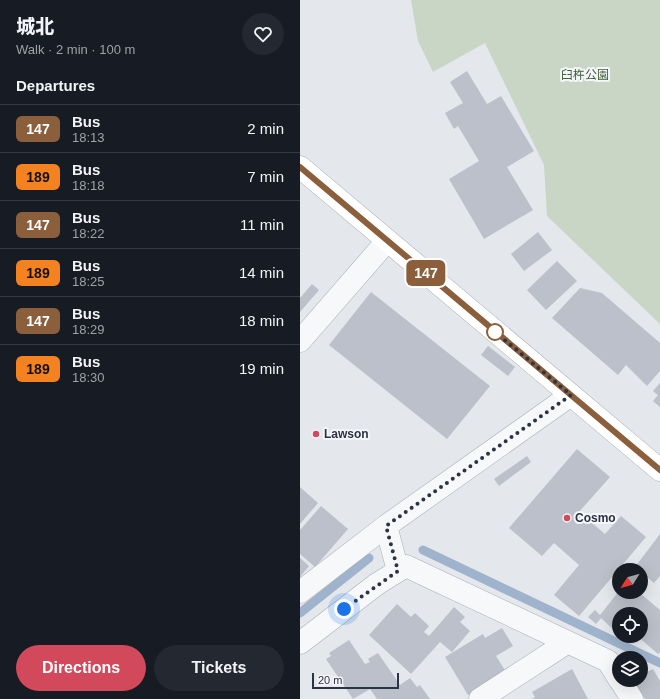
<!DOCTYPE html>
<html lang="en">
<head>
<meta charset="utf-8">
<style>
  :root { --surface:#171b24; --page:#242831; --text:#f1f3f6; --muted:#9ea1a6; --line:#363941; --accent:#d1495b }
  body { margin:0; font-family:Arial,"Noto Sans JP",sans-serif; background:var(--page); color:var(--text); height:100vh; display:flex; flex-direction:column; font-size:15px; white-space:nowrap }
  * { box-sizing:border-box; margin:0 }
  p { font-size:13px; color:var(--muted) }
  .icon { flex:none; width:22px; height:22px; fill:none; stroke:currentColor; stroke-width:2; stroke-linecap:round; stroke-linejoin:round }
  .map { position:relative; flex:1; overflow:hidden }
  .panel { display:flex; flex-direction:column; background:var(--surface); width:300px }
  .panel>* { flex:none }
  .badge { padding:0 8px; border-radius:6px; font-size:14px; line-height:26px }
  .needle { width:26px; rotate:233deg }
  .fabs { position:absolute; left:312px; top:563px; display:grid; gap:8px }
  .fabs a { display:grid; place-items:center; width:36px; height:36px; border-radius:50%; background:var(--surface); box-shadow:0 4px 16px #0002; font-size:20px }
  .scale { position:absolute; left:12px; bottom:10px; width:87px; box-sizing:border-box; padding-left:4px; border:2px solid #2b3445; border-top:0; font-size:11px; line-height:14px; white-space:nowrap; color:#2b3445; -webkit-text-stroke:3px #f4f6f9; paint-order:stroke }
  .you { position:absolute; width:20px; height:20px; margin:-10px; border:3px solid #fff; border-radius:50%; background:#1a73e8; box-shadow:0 0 0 6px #1a73e833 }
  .map>.badge { position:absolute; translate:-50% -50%; box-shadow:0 0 0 2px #fff }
  h2 { padding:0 16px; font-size:15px; line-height:36px }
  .round { display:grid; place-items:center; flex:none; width:42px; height:42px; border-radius:21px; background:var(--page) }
  .headline { display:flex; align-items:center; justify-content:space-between; height:68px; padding:0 16px }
  h1 { font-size:19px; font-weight:800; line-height:30px }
  .button { display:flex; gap:8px; margin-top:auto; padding:8px 16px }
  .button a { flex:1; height:46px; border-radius:24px; background:var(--accent); color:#fff; font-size:16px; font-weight:800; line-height:46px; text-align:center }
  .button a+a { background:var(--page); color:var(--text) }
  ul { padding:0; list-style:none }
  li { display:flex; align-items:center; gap:12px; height:48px; padding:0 16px; border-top:1px solid var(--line) }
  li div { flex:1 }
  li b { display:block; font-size:15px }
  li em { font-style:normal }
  li .badge { min-width:44px; font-weight:700; text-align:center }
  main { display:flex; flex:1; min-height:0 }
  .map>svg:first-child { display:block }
  .green { fill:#c9d6c5 }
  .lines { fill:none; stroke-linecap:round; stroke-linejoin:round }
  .stream { stroke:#9fb4cc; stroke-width:9 }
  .building { fill:#bbc0ca }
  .street-casing { stroke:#a9aeb7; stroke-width:23 }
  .primary-casing { stroke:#a3abb8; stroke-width:23 }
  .street { stroke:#f7f8fa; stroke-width:22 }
  .primary { stroke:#fff; stroke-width:22 }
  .line-casing { stroke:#fff; stroke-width:9 }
  .line { stroke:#8b5e3c; stroke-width:6 }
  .walk { stroke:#2b3445; stroke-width:4; stroke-dasharray:0 7.2 }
  .stop-dot { fill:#fff; stroke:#8b5e3c; stroke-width:2 }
  .poi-dot { fill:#d1495b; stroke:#f4f6f9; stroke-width:1.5 }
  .labels { text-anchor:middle; stroke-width:4; stroke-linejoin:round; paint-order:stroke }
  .park-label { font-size:12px; fill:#3f6138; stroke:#f4f6f9 }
  .poi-label { font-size:12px; font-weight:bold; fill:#2b3445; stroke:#f4f6f9; text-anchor:start }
</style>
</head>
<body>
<main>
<section class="panel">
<div class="headline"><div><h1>城北</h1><p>Walk · 2 min · 100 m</p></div><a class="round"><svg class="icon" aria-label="heart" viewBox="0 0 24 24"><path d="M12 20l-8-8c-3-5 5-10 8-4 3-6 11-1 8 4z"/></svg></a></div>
<h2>Departures</h2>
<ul>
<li><span class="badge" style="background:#8b5e3c;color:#fff">147</span><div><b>Bus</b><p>18:13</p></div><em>2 min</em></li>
<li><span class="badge" style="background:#f58220;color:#111">189</span><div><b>Bus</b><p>18:18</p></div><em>7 min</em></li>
<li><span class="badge" style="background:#8b5e3c;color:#fff">147</span><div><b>Bus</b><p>18:22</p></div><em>11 min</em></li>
<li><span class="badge" style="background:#f58220;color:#111">189</span><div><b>Bus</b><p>18:25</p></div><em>14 min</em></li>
<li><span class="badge" style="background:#8b5e3c;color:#fff">147</span><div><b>Bus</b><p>18:29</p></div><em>18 min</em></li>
<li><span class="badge" style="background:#f58220;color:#111">189</span><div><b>Bus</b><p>18:30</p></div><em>19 min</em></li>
</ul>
<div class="button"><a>Directions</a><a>Tickets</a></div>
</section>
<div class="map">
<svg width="360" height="699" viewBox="0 0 360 699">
  <rect width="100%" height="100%" fill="#e4e7ec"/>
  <path class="green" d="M 111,0 L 360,0 L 360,324 L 247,216 L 244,165 L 185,43 L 133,72 L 118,41 Z"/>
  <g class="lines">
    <path class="stream" d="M 123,550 L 360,663
      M 0,613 L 69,558"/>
  </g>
  <path class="building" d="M 167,71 L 187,104 L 201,96 L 234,151 L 207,167 L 233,210 L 184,239 L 149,179 L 179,161 L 158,126 L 154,129 L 145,113 L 163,103 L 150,82 Z
    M 238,232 L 252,250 L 224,271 L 211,254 Z
    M 257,261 L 277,281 L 246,310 L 227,290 Z
    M 12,284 L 19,290 L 0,312 L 0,298 Z
    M 280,288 L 302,293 L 360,343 L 360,371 L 347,386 L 326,365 L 318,375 L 252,318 Z
    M 71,292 L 190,386 L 147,439 L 29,345 Z
    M 188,346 L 215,367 L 208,376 L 181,355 Z
    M 360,383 L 360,407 L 353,401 L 358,395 L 353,391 Z
    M 277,449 L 310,477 L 279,512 L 305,534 L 321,516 L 346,537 L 279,616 L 254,595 L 279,565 L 254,543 L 242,556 L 209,528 Z
    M 227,456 L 231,462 L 199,486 L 194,479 Z
    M 0,487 L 18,503 L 0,524 Z
    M 21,506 L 48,529 L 15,567 L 0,554 L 0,530 Z
    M 360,534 L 360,576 L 354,583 L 341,572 L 341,570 L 335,567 Z
    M 0,558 L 9,566 L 0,577 Z
    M 319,591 L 335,592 L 339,596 L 341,594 L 360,610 L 360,652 L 358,654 L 337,636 L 341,636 L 341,614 L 319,614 L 318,634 L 301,618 L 296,624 L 288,617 L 295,610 L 300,615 Z
    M 97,604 L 111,617 L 115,613 L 129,626 L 124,632 L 129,636 L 154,607 L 165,617 L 160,622 L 170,631 L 152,652 L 140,642 L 111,674 L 69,635 Z
    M 202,628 L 213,646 L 196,656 L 206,672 L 168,695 L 145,657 L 183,634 L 185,638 Z
    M 49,640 L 65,664 L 70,662 L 68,659 L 78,653 L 100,685 L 110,678 L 117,687 L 120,685 L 130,699 L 77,699 L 70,689 L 53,699 L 26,659 L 31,656 L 29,653 Z
    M 272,669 L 288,699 L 232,699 L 235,697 L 232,692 Z
    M 353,669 L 360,681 L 360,699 L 345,699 L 333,680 L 341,680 L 341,675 Z"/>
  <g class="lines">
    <g class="street-casing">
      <path id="street" d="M 0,341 L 87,241
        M 86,526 L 98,571
        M 0,592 L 86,526 L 271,395
        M 0,643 L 77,584 L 106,566 L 308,661 L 319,679
        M 320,680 L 332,699
        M 180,699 L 268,642"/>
    </g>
    <g class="primary-casing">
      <path id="primary" d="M 0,167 L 360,470"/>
    </g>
    <use href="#street" class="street"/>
    <use href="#primary" class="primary"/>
  </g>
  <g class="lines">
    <g class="line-casing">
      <path id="line" d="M 0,167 L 360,470"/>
    </g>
    <use href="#line" class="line"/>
    <path class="walk" d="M 44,609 L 98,571 L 86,526 L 271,395 L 195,332"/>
  </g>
  <circle class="stop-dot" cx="195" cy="332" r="8"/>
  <g class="poi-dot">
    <circle cx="16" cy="434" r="4"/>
    <circle cx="267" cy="518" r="4"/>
  </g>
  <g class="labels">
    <g class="park-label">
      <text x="285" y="79">臼杵公園</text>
    </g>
    <g class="poi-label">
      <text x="24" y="438">Lawson</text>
      <text x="275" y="522">Cosmo</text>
    </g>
  </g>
</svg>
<div class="fabs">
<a><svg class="needle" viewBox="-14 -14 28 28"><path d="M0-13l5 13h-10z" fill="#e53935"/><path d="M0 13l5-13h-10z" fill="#9ea1a6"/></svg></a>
<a><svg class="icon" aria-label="locate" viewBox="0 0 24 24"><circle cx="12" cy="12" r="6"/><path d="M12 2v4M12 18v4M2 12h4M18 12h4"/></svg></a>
<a><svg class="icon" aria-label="layers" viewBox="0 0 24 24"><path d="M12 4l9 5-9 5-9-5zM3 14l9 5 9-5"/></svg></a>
</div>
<div class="scale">20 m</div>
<div class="you" style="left:44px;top:609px"></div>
<b class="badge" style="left:126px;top:273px;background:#8b5e3c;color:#fff">147</b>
</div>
</main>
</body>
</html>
